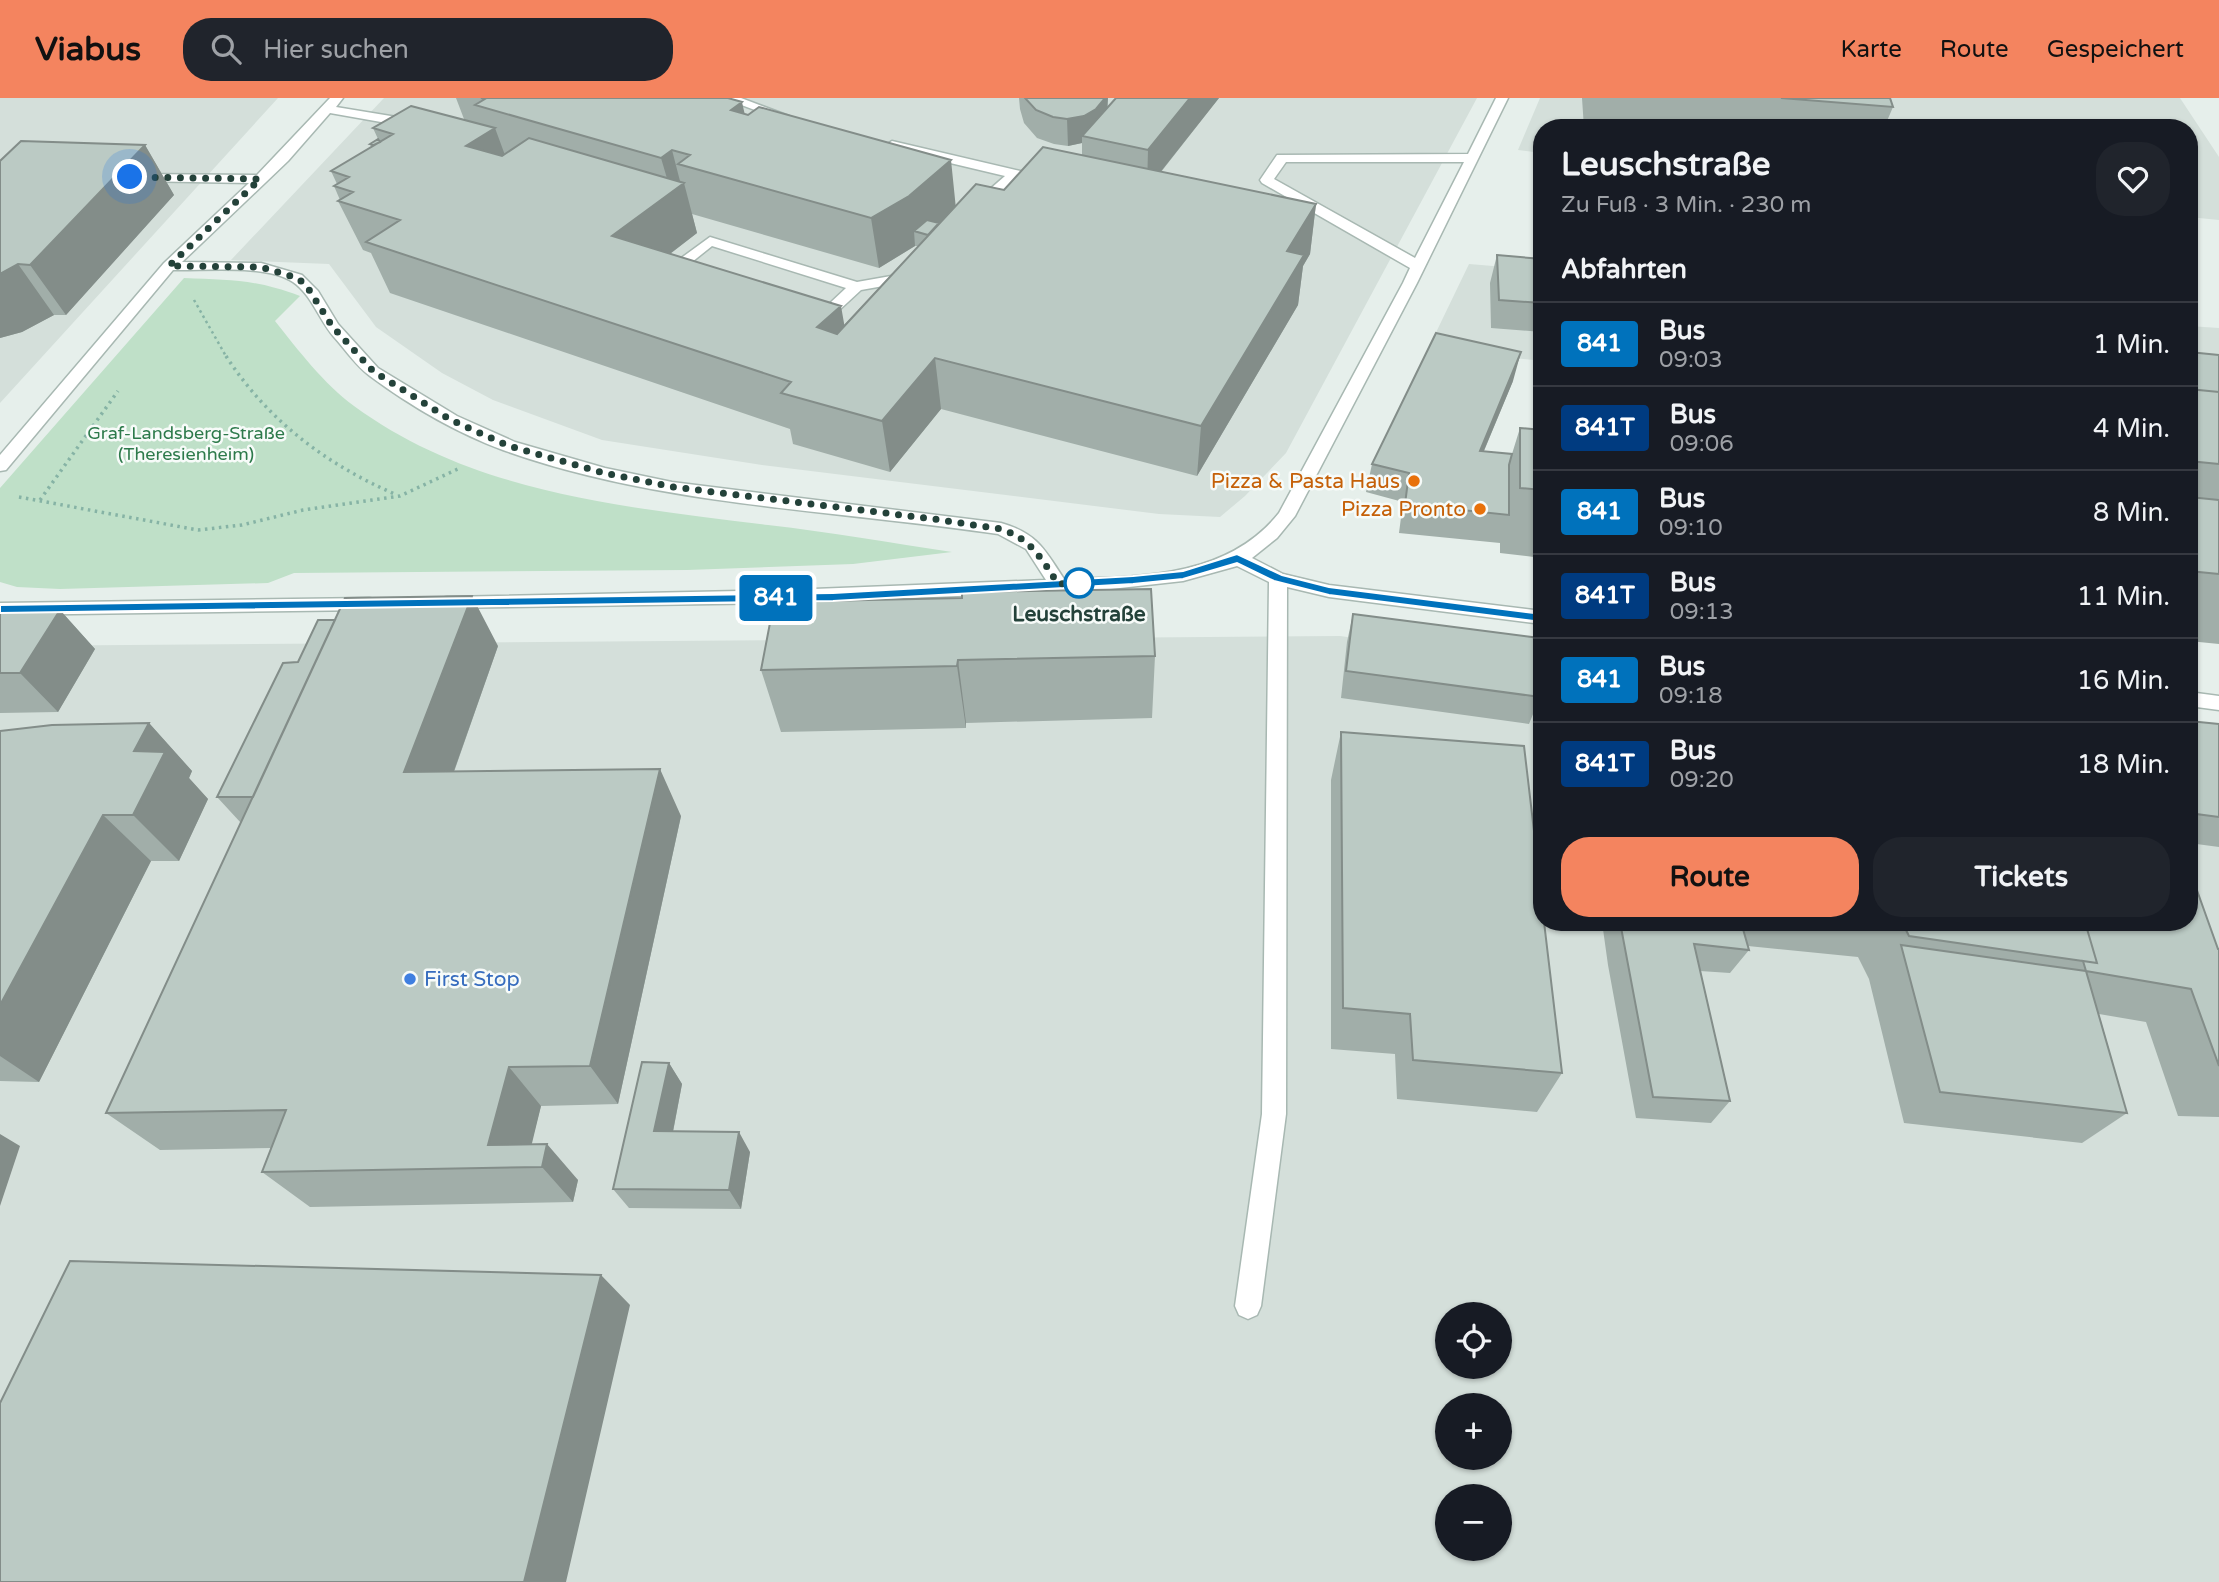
<!DOCTYPE html>
<html lang="de">
<head>
<meta charset="utf-8">
<style>
  :root { --surface:#171b24; --page:#20242c; --text:#f1f3f6; --muted:#9ea1a6; --line:#363941; --accent:#f4845f }
  body { margin:0; font-family:"Varela Round",sans-serif; background:var(--page); color:var(--text); height:100vh; display:flex; flex-direction:column; font-size:26px; white-space:nowrap }
  * { box-sizing:border-box; margin:0 }
  p { font-size:23px; color:var(--muted) }
  .icon { flex:none; width:38px; height:38px; fill:none; stroke:currentColor; stroke-width:2; stroke-linecap:round; stroke-linejoin:round }
  .map { position:relative; flex:1; overflow:hidden }
  .side { position:absolute; left:1533px; top:21px; width:665px; height:812px; display:flex; flex-direction:column; background:var(--surface); border-radius:28px; box-shadow:0 2px 5px #0004 }
  .side>* { flex:none }
  .badge { padding:0 14px; border-radius:5px; font-size:24px; line-height:46px }
  .tools { position:absolute; left:1435px; top:1204px; display:grid; gap:14px }
  .tools a { display:grid; place-items:center; width:77px; height:77px; border-radius:50%; background:var(--surface); box-shadow:0 2px 5px #0004; font-size:35px }
  .you { position:absolute; width:35px; height:35px; margin:-18px; border:5px solid #fff; border-radius:50%; background:#1a73e8; box-shadow:0 0 0 10px #1a73e833 }
  .map>.badge { position:absolute; translate:-50% -50%; box-shadow:0 0 0 4px #fff }
  h2 { padding:0 28px; font-size:26px; line-height:63px }
  .round { display:grid; place-items:center; flex:none; width:74px; height:74px; border-radius:28px; background:var(--page) }
  .overview { display:flex; align-items:center; justify-content:space-between; height:119px; padding:0 28px }
  h1 { font-size:33px; font-weight:800; line-height:52px }
  .cta { display:flex; gap:14px; margin-top:auto; padding:14px 28px }
  .cta a { flex:1; height:80px; border-radius:28px; background:var(--accent); color:#111; font-size:28px; font-weight:800; line-height:80px; text-align:center }
  .cta a+a { background:var(--page); color:var(--text) }
  ul { padding:0; list-style:none }
  li { display:flex; align-items:center; gap:21px; height:84px; padding:0 28px; border-top:2px solid var(--line) }
  li div { flex:1 }
  li b { display:block; font-size:26px }
  li em { font-style:normal }
  li .badge { min-width:77px; font-weight:700; text-align:center }
  header { display:flex; align-items:center; gap:42px; box-sizing:border-box; height:98px; padding:0 35px; background:var(--accent); color:#111 }
  header strong { font-size:33px }
  nav { display:flex; gap:38px; margin-inline-start:auto; font-size:24px }
  .search { width:490px; height:63px; background:var(--page); display:flex; align-items:center; gap:18px; box-sizing:border-box; padding:0 24px; border-radius:28px; color:var(--muted); font-size:26px }
  .map>svg:first-child { display:block }
  .built { fill:#d4dfda; fill-rule:evenodd }
  .green { fill:#bfe0c8 }
  .lines { fill:none; stroke-linecap:round; stroke-linejoin:round }
  .minor-casing { stroke:#a8b8b2; stroke-width:3 }
  .path-far1 { stroke:#86b3a5; stroke-width:2.5; stroke-dasharray:2.5 3.5; stroke-linecap:butt }
  .path { stroke:#86b3a5; stroke-width:3.5; stroke-dasharray:2.5 4.5; stroke-linecap:butt }
  .minor { fill:#fff; fill-rule:evenodd }
  .wall { fill:#a1aea9; fill-rule:evenodd }
  .shaded-wall { fill:#838d89 }
  .building { fill:#bbcac4; stroke:#838d89; stroke-width:2 }
  .line { fill:#0072bc; stroke:#fff; stroke-width:2 }
  .walk { stroke:#24423a; stroke-width:7; stroke-dasharray:0 12.6 }
  .food-dot { fill:#e8710a; stroke:#f7fbf9; stroke-width:2.5 }
  .stop-dot { fill:#fff; stroke:#0072bc; stroke-width:3.5 }
  .shop-dot { fill:#3f7fe0; stroke:#f7fbf9; stroke-width:2.5 }
  .labels { text-anchor:middle; stroke-width:5; stroke-linejoin:round; paint-order:stroke }
  .far-park-label { font-size:18px; fill:#2d7a4b; stroke:#f7fbf9 }
  .food-label { font-size:21px; fill:#c56008; stroke:#f7fbf9; text-anchor:end }
  .stop-label { font-size:21px; font-weight:bold; fill:#24423a; stroke:#f7fbf9 }
  .shop-label { font-size:21px; fill:#366cbe; stroke:#f7fbf9; text-anchor:start }
</style>
</head>
<body>
<header>
<strong>Viabus</strong>
<div class="search"><svg class="icon" aria-label="search" viewBox="0 0 24 24"><circle cx="10" cy="10" r="6"/><path d="M15 15l6 6"/></svg>Hier suchen</div>
<nav><a>Karte</a><a>Route</a><a>Gespeichert</a></nav>
</header>
<div class="map">
<svg width="2219" height="1484" viewBox="0 0 2219 1484">
  <rect width="100%" height="100%" fill="#e6efeb"/>
  <path class="built" d="M 0,0 L 278,0 L 0,305 Z
    M 384,0 L 1477,0 L 1286,355 L 1245,398 L 1220,419 L 1159,416 L 762,367 L 602,342 L 493,302 L 442,275 L 376,229 L 329,166 L 231,162 Z
    M 1540,0 L 2180,0 L 2219,59 L 2219,122 L 2189,119 L 2189,30 L 1542,30 L 1542,55 L 1518,52 Z
    M 1469,166 L 1542,172 L 1542,263 L 1428,251 Z
    M 2189,228 L 2219,230 L 2219,334 L 2189,331 Z
    M 1340,538 L 1542,566 L 1542,824 L 2189,824 L 2189,653 L 2219,657 L 2219,1484 L 0,1484 L 0,548 ZM 1447,1216 L 1500,1216 L 1500,1269 L 1447,1269 ZM 1447,1307 L 1500,1307 L 1500,1360 L 1447,1360 ZM 1447,1398 L 1500,1398 L 1500,1451 L 1447,1451 Z"/>
  <path class="green" d="M 184,180 C 230,182 255,181 300,198 L 275,223 C 298,252 324,286 354,308 C 474,396 625,409 768,427 C 830,434 891,445 952,454 L 853,466 L 687,472 L 294,475 L 268,485 L 60,491 L 17,489 L 0,484 L 0,390 Z"/>
  <g class="lines">
    <g class="minor-casing">
      <path id="minor" d="M 330,0 L 343,0 L 336,9 L 415,22 L 421,26 L 415,30 L 330,15 L 288,63 L 182,164 L 261,165 L 302,177 L 318,193 L 338,226 L 378,270 L 457,318 L 515,344 L 605,370 L 672,384 L 1001,425 C 1037,435 1045,452 1064,481 C 1140,479 1227,480 1279,415 L 1403,185 L 1410,170 L 1262,85 L 1260,82 L 1277,57 L 1468,56 L 1496,0 L 1508,0 L 1417,185 L 1295,418 L 1277,440 L 1252,460 L 1283,476 L 1329,487 L 1542,513 L 1542,526 L 1329,499 L 1287,489 L 1286,1016 L 1261,1208 L 1257,1217 L 1248,1221 L 1239,1217 L 1235,1208 L 1262,1016 L 1269,484 L 1237,468 L 1183,483 L 1102,492 L 788,505 L 441,510 L 438,505 L 441,500 L 447,499 L 788,492 L 1046,482 L 1026,451 L 998,436 C 836,412 658,408 503,352 C 457,335 409,307 370,278 C 356,268 345,251 334,239 C 319,222 312,197 293,184 C 266,166 205,173 173,172 L 6,372 L 0,373 L 0,357 L 164,165 L 249,85 L 136,83 L 131,82 L 131,76 L 257,77 ZM 1286,64 L 1464,64 L 1415,160 L 1274,81 Z
        M 723,0 L 741,0 L 789,18 L 787,21 L 779,21 Z
        M 892,43 L 1029,75 L 1031,78 L 1024,82 L 1018,81 L 983,112 L 973,112 L 973,106 L 1005,78 L 887,50 L 886,47 Z
        M 710,139 L 857,184 L 891,178 L 909,166 L 916,170 L 900,185 L 861,192 L 822,228 L 817,229 L 810,225 L 812,222 L 846,190 L 712,148 L 672,180 L 662,180 L 660,177 L 662,174 Z
        M 369,500 L 375,501 L 378,506 L 375,511 L 369,512 L 0,517 L 0,505 Z
        M 2189,594 L 2219,598 L 2219,612 L 2189,608 Z"/>
    </g>
    <path class="path-far1" d="M 194,202 L 227,260"/>
    <path class="path" d="M 226,258 C 268,323 327,367 397,397
      M 19,399 L 198,432 L 242,427 L 303,412 L 400,398 L 460,370
      M 40,402 L 118,293"/>
    <use href="#minor" class="minor"/>
  </g>
  <path class="wall" d="M 456,0 L 728,0 L 745,16 L 955,108 L 1004,92 L 1082,57 L 1082,45 L 1068,48 L 1054,46 L 1037,40 L 1024,25 L 1020,11 L 1019,0 L 1108,0 L 1108,9 L 1219,0 L 1161,74 L 1316,106 L 1310,156 L 1303,168 L 1298,207 L 1197,378 L 941,311 L 890,374 L 793,346 L 790,331 L 390,195 L 371,155 L 363,152 L 338,103 L 340,102 L 334,88 L 337,86 L 331,73 L 371,49 L 370,46 L 378,41 L 373,30 L 464,21 ZM 692,116 L 879,170 L 915,148 L 918,148 L 844,227 L 670,156 L 697,135 Z
    M 1582,0 L 1890,0 L 1893,9 L 1884,30 L 1584,30 Z
    M 145,47 L 174,97 L 66,217 L 54,217 L 22,234 L 0,240 L 0,63 Z
    M 1497,157 L 1542,161 L 1542,234 L 1491,230 L 1490,185 Z
    M 2189,254 L 2219,257 L 2219,546 L 2189,543 Z
    M 1542,269 L 1542,311 L 1537,310 L 1537,285 Z
    M 1513,283 L 1484,353 L 1512,356 L 1520,330 L 1542,332 L 1542,460 L 1500,455 L 1500,445 L 1399,435 L 1403,404 L 1366,394 L 1372,366 Z
    M 774,504 L 1155,558 L 1152,620 L 966,625 L 966,630 L 781,634 L 761,572 Z
    M 60,512 L 95,551 L 58,614 L 0,615 L 0,513 Z
    M 1353,516 L 1540,599 L 1529,626 L 1341,600 L 1347,544 Z
    M 498,548 L 454,674 L 681,718 L 618,1006 L 541,1008 L 531,1046 L 578,1082 L 573,1104 L 310,1109 L 262,1074 L 271,1050 L 160,1052 L 106,1015 L 241,725 L 217,699 Z
    M 2189,623 L 2219,626 L 2219,749 L 2189,745 Z
    M 149,625 L 192,673 L 189,680 L 208,701 L 179,763 L 151,763 L 39,984 L 0,983 L 0,633 Z
    M 1341,634 L 1562,975 L 1537,1014 L 1397,1001 L 1395,956 L 1331,951 L 1331,682 Z
    M 1602,824 L 2189,824 L 2219,851 L 2219,1019 L 2178,1018 L 2146,924 L 2099,916 L 2127,1015 L 2082,1045 L 1904,1025 L 1869,881 L 1858,859 L 1748,848 L 1749,852 L 1730,875 L 1700,873 L 1730,1003 L 1711,1025 L 1636,1020 L 1608,867 Z
    M 669,965 L 682,986 L 673,1034 L 750,1054 L 741,1111 L 629,1110 L 613,1091 Z"/>
  <path class="shaded-wall" d="M 1105,0 L 1108,0 L 1105,27 L 1082,38 L 1082,45 L 1068,48 L 1067,21 Z
    M 1190,0 L 1219,0 L 1147,91 L 1148,52 Z
    M 742,4 L 753,53 L 731,12 Z
    M 495,30 L 513,79 L 466,48 Z
    M 145,47 L 174,97 L 66,217 L 30,167 Z
    M 672,52 L 681,87 L 684,85 L 697,135 L 628,188 L 612,138 L 671,94 L 661,60 Z
    M 951,62 L 956,111 L 927,137 L 914,133 L 915,148 L 879,170 L 871,120 Z
    M 1316,106 L 1310,156 L 1303,168 L 1298,207 L 1197,378 L 1201,328 L 1287,153 Z
    M 18,166 L 54,217 L 22,234 L 0,240 L 0,176 Z
    M 841,208 L 850,259 L 817,229 Z
    M 1521,254 L 1513,283 L 1472,381 L 1480,353 Z
    M 935,260 L 941,311 L 890,374 L 882,323 Z
    M 472,498 L 498,548 L 437,721 L 404,674 Z
    M 60,512 L 95,551 L 58,614 L 20,575 Z
    M 958,562 L 966,625 L 966,630 L 957,568 Z
    M 149,625 L 192,673 L 189,680 L 208,701 L 179,763 L 133,717 L 134,653 Z
    M 660,671 L 681,718 L 618,1006 L 590,968 Z
    M 103,717 L 151,763 L 39,984 L 0,958 L 0,907 Z
    M 669,965 L 682,986 L 669,1054 L 654,1033 Z
    M 509,969 L 541,1008 L 526,1070 L 488,1047 Z
    M 739,1034 L 750,1054 L 741,1111 L 729,1092 Z
    M 0,1036 L 20,1048 L 0,1108 Z
    M 547,1046 L 578,1082 L 573,1104 L 542,1069 Z
    M 601,1177 L 630,1207 L 566,1484 L 524,1484 Z"/>
  <path class="building" d="M 481,0 L 728,0 L 742,4 L 731,12 L 748,17 L 759,9 L 951,62 L 909,98 L 871,120 L 678,66 L 690,57 L 672,52 L 661,60 L 475,7 L 485,1 Z
    M 1025,0 L 1105,0 L 1096,11 L 1084,18 L 1067,21 L 1053,19 L 1036,12 Z
    M 1116,0 L 1190,0 L 1148,52 L 1082,38 Z
    M 1781,0 L 1890,0 L 1893,9 Z
    M 411,8 L 495,30 L 466,48 L 502,58 L 529,40 L 684,85 L 612,138 L 841,208 L 817,229 L 837,236 L 976,86 L 1004,92 L 1043,49 L 1316,106 L 1287,153 L 1304,157 L 1201,328 L 935,260 L 882,323 L 781,295 L 791,284 L 366,144 L 400,122 L 338,103 L 353,94 L 334,88 L 349,79 L 331,73 L 393,36 L 373,30 Z
    M 378,41 L 380,44 L 374,47 L 370,46 Z
    M 21,43 L 145,47 L 30,167 L 18,166 L 0,176 L 0,63 Z
    M 927,122 L 939,125 L 928,137 L 914,133 Z
    M 1497,157 L 1542,161 L 1542,205 L 1499,202 Z
    M 1436,235 L 1521,254 L 1480,353 L 1512,356 L 1509,367 L 1509,417 L 1405,406 L 1409,375 L 1372,366 Z
    M 2189,254 L 2219,257 L 2219,294 L 2189,291 Z
    M 2189,291 L 2219,294 L 2219,366 L 2189,363 Z
    M 1520,330 L 1542,332 L 1542,392 L 1520,390 Z
    M 2189,399 L 2219,402 L 2219,476 L 2189,473 Z
    M 1151,491 L 1155,558 L 958,562 L 957,568 L 761,572 L 774,504 L 962,500 L 962,494 Z
    M 472,498 L 404,674 L 660,671 L 590,968 L 509,969 L 488,1047 L 547,1046 L 542,1069 L 262,1074 L 286,1012 L 106,1015 L 345,500 Z
    M 60,512 L 20,575 L 0,575 L 0,513 Z
    M 1353,516 L 1539,540 L 1540,599 L 1346,573 Z
    M 318,522 L 335,522 L 253,699 L 217,699 L 283,565 L 298,564 Z
    M 2189,623 L 2219,626 L 2219,719 L 2189,715 Z
    M 149,625 L 134,653 L 165,654 L 133,717 L 103,717 L 0,907 L 0,633 L 52,627 Z
    M 1341,634 L 1524,648 L 1542,801 L 1542,824 L 1544,824 L 1562,975 L 1413,962 L 1410,916 L 1343,910 Z
    M 2189,770 L 2218,851 L 2219,851 L 2219,968 L 2191,891 L 2086,873 L 2127,1015 L 1940,994 L 1901,847 L 2086,873 L 2083,863 L 2097,865 L 2085,824 L 2189,824 Z
    M 1620,824 L 1741,824 L 1749,852 L 1694,846 L 1730,1003 L 1653,999 Z
    M 1902,824 L 2085,824 L 2097,865 L 1909,838 Z
    M 642,964 L 669,965 L 654,1033 L 739,1034 L 729,1092 L 613,1091 Z
    M 70,1163 L 601,1177 L 524,1484 L 0,1484 L 0,1305 Z"/>
  <path class="line" d="M 1237,456 L 1282,477 L 1329,489 L 1542,516 L 1548,520 L 1542,524 L 1329,497 L 1274,483 L 1237,465 L 1183,481 L 1133,486 L 833,503 L 0,515 L 0,507 L 833,495 L 1133,478 L 1183,473 Z"/>
  <g class="lines">
    <path class="walk" d="M 130,79 L 260,81 L 169,168 L 261,169 L 297,180 L 306,187 L 332,228 L 373,273 L 451,322 L 509,348 L 604,375 L 673,389 L 934,421 L 1001,431 C 1031,441 1042,461 1058,486 L 1079,485"/>
  </g>
  <g class="food-dot">
    <circle cx="1414" cy="383" r="7"/>
    <circle cx="1480" cy="411" r="7"/>
  </g>
  <circle class="stop-dot" cx="1079" cy="485" r="14"/>
  <circle class="shop-dot" cx="410" cy="881" r="7"/>
  <g class="labels">
    <g class="far-park-label">
      <text x="186" y="341">Graf-Landsberg-Straße<tspan x="186" dy="21">(Theresienheim)</tspan></text>
    </g>
    <g class="food-label">
      <text x="1400" y="390">Pizza &amp; Pasta Haus</text>
      <text x="1466" y="418">Pizza Pronto</text>
    </g>
    <g class="stop-label">
      <text x="1079" y="523">Leuschstraße</text>
    </g>
    <g class="shop-label">
      <text x="424" y="888">First Stop</text>
    </g>
  </g>
</svg>
<div class="tools">
<a><svg class="icon" aria-label="locate" viewBox="0 0 24 24"><circle cx="12" cy="12" r="6"/><path d="M12 2v4M12 18v4M2 12h4M18 12h4"/></svg></a>
<a>+</a>
<a>−</a>
</div>
<div class="you" style="left:130px;top:79px"></div>
<b class="badge" style="left:776px;top:500px;background:#0072bc;color:#fff">841</b>
<section class="side">
<div class="overview"><div><h1>Leuschstraße</h1><p>Zu Fuß · 3 Min. · 230 m</p></div><a class="round"><svg class="icon" aria-label="heart" viewBox="0 0 24 24"><path d="M12 20l-8-8c-3-5 5-10 8-4 3-6 11-1 8 4z"/></svg></a></div>
<h2>Abfahrten</h2>
<ul>
<li><span class="badge" style="background:#0072bc;color:#fff">841</span><div><b>Bus</b><p>09:03</p></div><em>1 Min.</em></li>
<li><span class="badge" style="background:#003b80;color:#fff">841T</span><div><b>Bus</b><p>09:06</p></div><em>4 Min.</em></li>
<li><span class="badge" style="background:#0072bc;color:#fff">841</span><div><b>Bus</b><p>09:10</p></div><em>8 Min.</em></li>
<li><span class="badge" style="background:#003b80;color:#fff">841T</span><div><b>Bus</b><p>09:13</p></div><em>11 Min.</em></li>
<li><span class="badge" style="background:#0072bc;color:#fff">841</span><div><b>Bus</b><p>09:18</p></div><em>16 Min.</em></li>
<li><span class="badge" style="background:#003b80;color:#fff">841T</span><div><b>Bus</b><p>09:20</p></div><em>18 Min.</em></li>
</ul>
<div class="cta"><a>Route</a><a>Tickets</a></div>
</section>
</div>
</body>
</html>
